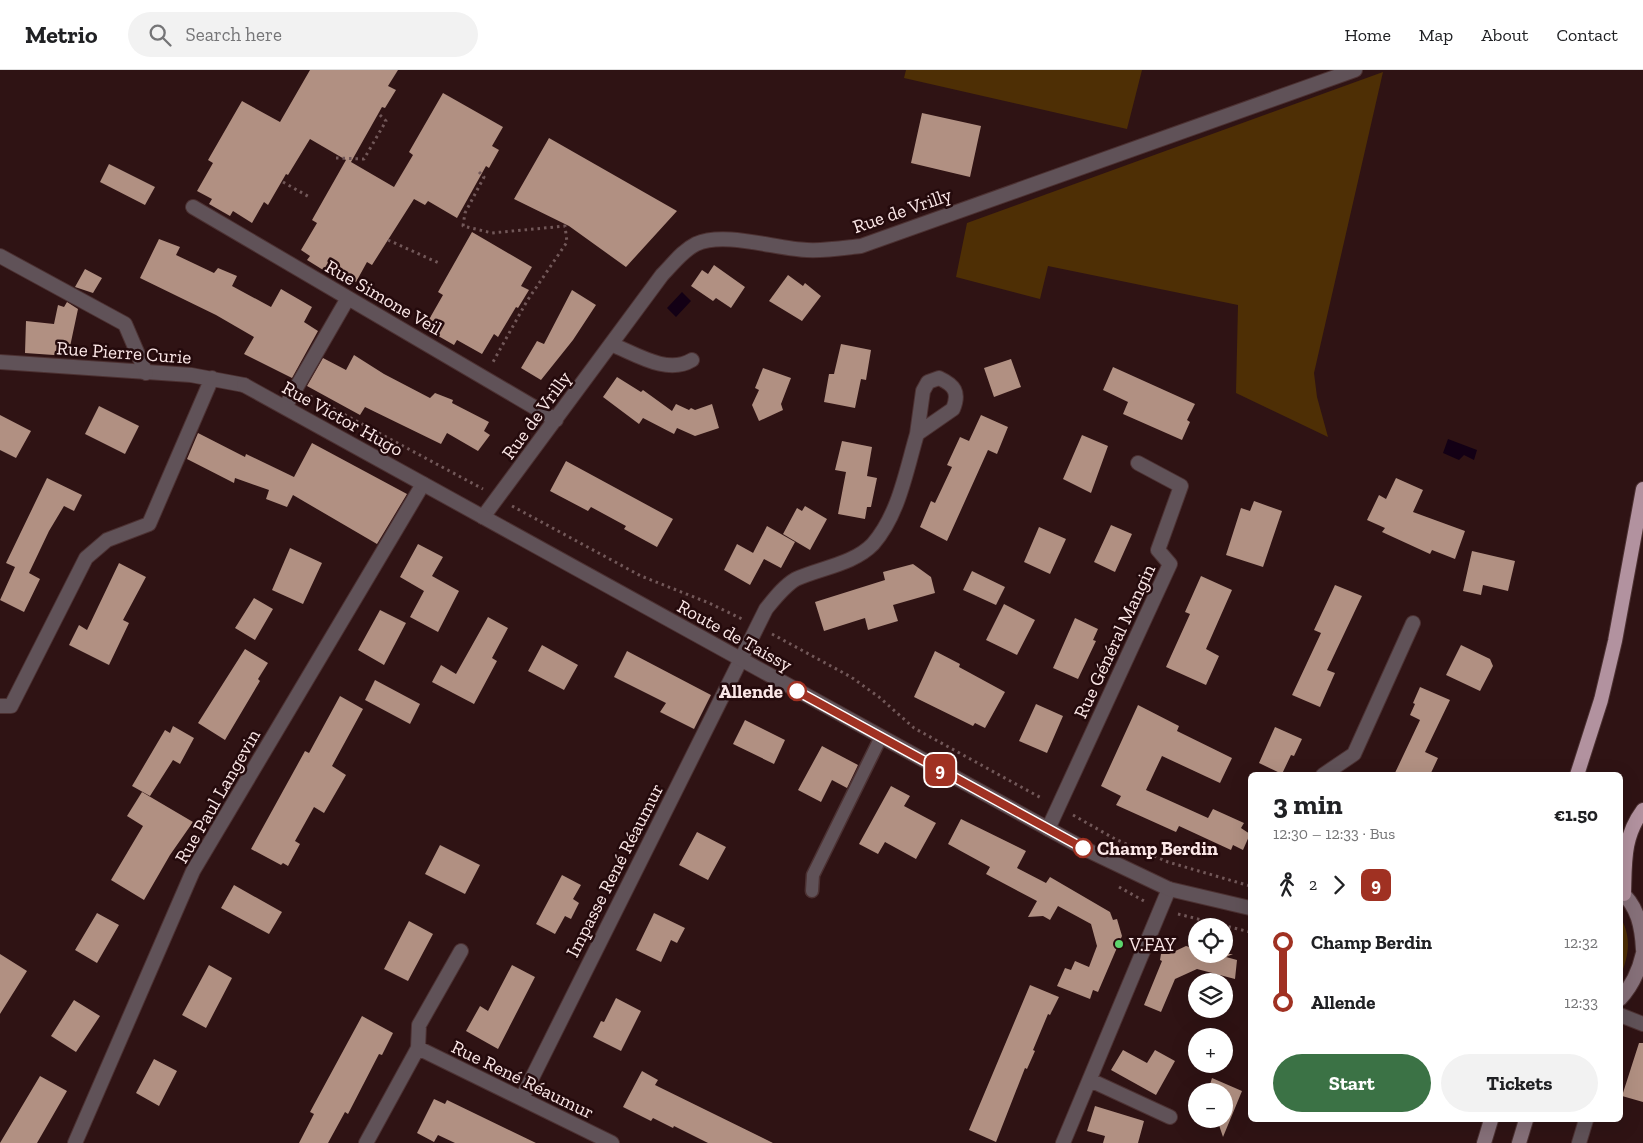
<!DOCTYPE html>
<html lang="en">
<head>
<meta charset="utf-8">
<style>
  :root { --surface:#fff; --page:#f2f2f2; --text:#202124; --muted:#757577; --line:#e0e0e0; --accent:#3b7245 }
  body { margin:0; font-family:"Zilla Slab",serif; background:var(--page); color:var(--text); height:100vh; display:flex; flex-direction:column; font-size:19px; white-space:nowrap }
  * { box-sizing:border-box; margin:0 }
  p { font-size:16px; color:var(--muted) }
  .icon { flex:none; width:28px; height:28px; fill:none; stroke:currentColor; stroke-width:2; stroke-linecap:round; stroke-linejoin:round }
  .map { position:relative; flex:1; overflow:hidden }
  .details { position:absolute; left:1248px; top:702px; width:375px; height:350px; display:flex; flex-direction:column; background:var(--surface); border-radius:8px; box-shadow:0 5px 20px #0002 }
  .details>* { flex:none }
  .badge { padding:0 10px; border-radius:8px; font-size:18px; line-height:32px }
  .buttons { position:absolute; left:1188px; top:848px; display:grid; gap:10px }
  .buttons a { display:grid; place-items:center; width:45px; height:45px; border-radius:50%; background:var(--surface); box-shadow:0 5px 20px #0002; font-size:25px }
  .map>.badge { position:absolute; translate:-50% -50%; box-shadow:0 0 0 2px #fff }
  .legs { display:flex; align-items:center; gap:8px; height:55px; padding:0 25px; font-size:16px }
  .legs p { margin-inline-start:auto }
  .overview { display:flex; align-items:center; justify-content:space-between; height:85px; padding:0 25px }
  h1 { font-size:28px; font-weight:800; line-height:38px }
  .action { display:flex; gap:10px; margin-top:auto; padding:10px 25px }
  .action a { flex:1; height:58px; border-radius:30px; background:var(--accent); color:#fff; font-size:20px; font-weight:800; line-height:58px; text-align:center }
  .action a+a { background:var(--page); color:var(--text) }
  ul { padding:0 25px; list-style:none }
  li { display:flex; align-items:center; gap:18px; height:60px; font-size:19px }
  li i { display:grid; place-items:center; width:8px; height:100%; margin:0 6px; background:currentColor }
  li i::after { content:''; width:12px; height:12px; margin:-6px; border:4px solid; border-radius:50%; background:var(--surface) }
  li p { margin-inline-start:auto }
  li:first-child i { background:linear-gradient(#0000 50%,currentColor 0) }
  li:last-child i { background:linear-gradient(currentColor 50%,#0000 0) }
  header { display:flex; align-items:center; gap:30px; box-sizing:border-box; height:70px; padding:0 25px; background:var(--surface); border-bottom:1px solid var(--line) }
  header strong { font-size:24px }
  nav { display:flex; gap:28px; margin-inline-start:auto; font-size:18px }
  .search { width:350px; height:45px; background:var(--page); display:flex; align-items:center; gap:12px; box-sizing:border-box; padding:0 18px; border-radius:28px; color:var(--muted); font-size:19px }
  .map>svg:first-child { display:block }
  .green { fill:#4e2f05 }
  .water { fill:#130015 }
  .building { fill:#b19082 }
  .lines { fill:none; stroke-linecap:round; stroke-linejoin:round }
  .service-casing { stroke:#4c3132; stroke-width:15 }
  .minor-casing { stroke:#4c3132; stroke-width:16 }
  .tertiary-casing { stroke:#4c3132; stroke-width:16 }
  .secondary-casing { stroke:#4c3132; stroke-width:16 }
  .trunk-casing { stroke:#4c3132; stroke-width:16 }
  .path { stroke:#725859; stroke-width:3; stroke-dasharray:2.5 4; stroke-linecap:butt }
  .service { stroke:#605258; stroke-width:12 }
  .minor { stroke:#605258; stroke-width:14 }
  .tertiary { stroke:#605258; stroke-width:14 }
  .secondary { stroke:#867079; stroke-width:14 }
  .trunk { stroke:#b2929f; stroke-width:14 }
  .line-1-casing { stroke:#fff; stroke-width:11 }
  .line-1 { stroke:#a03122; stroke-width:8 }
  .stop-1-dot { fill:#fff; stroke:#a03122; stroke-width:2.5 }
  .poi-dot { fill:#5cd56d; stroke:#240a0c; stroke-width:2 }
  .labels { text-anchor:middle; stroke-width:5; stroke-linejoin:round; paint-order:stroke }
  .street-label { font-size:19px; fill:#fbe7e7; stroke:#240a0c }
  .stop-label { font-size:19px; font-weight:bold; fill:#fbe7e7; stroke:#240a0c; text-anchor:end }
  .poi-label { font-size:19px; fill:#fbe7e7; stroke:#240a0c; text-anchor:start }
</style>
</head>
<body>
<header>
<strong>Metrio</strong>
<div class="search"><svg class="icon" aria-label="search" viewBox="0 0 24 24"><circle cx="10" cy="10" r="6"/><path d="M15 15l6 6"/></svg>Search here</div>
<nav><a>Home</a><a>Map</a><a>About</a><a>Contact</a></nav>
</header>
<div class="map">
<svg width="1643" height="1073" viewBox="0 0 1643 1073">
  <rect width="100%" height="100%" fill="#2f1314"/>
  <path class="green" d="M 906,0 L 1142,0 L 1127,59 L 904,8 Z
    M 1383,2 L 1314,303 L 1317,327 L 1328,367 L 1236,323 L 1238,235 L 1048,196 L 1040,229 L 956,207 L 967,153 Z
    M 1620,847 C 1632,866 1629,887 1620,906 Z"/>
  <path class="water" d="M 682,222 L 691,231 L 676,247 L 667,238 Z
    M 1448,369 L 1477,380 L 1474,390 L 1464,385 L 1459,390 L 1443,383 Z"/>
  <path class="building" d="M 310,0 L 398,0 L 388,16 L 396,20 L 385,38 L 382,37 L 351,92 L 394,117 L 413,85 L 409,82 L 443,23 L 503,57 L 492,76 L 499,80 L 489,98 L 486,96 L 457,148 L 428,131 L 425,135 L 414,129 L 372,195 L 367,192 L 356,212 L 331,198 L 328,203 L 307,190 L 310,186 L 301,180 L 317,153 L 312,150 L 346,90 L 310,69 L 288,105 L 286,104 L 268,135 L 264,132 L 252,153 L 233,141 L 230,146 L 209,134 L 212,129 L 197,121 L 213,93 L 208,90 L 242,31 L 280,52 Z
    M 922,43 L 981,56 L 970,107 L 911,93 Z
    M 549,68 L 677,141 L 626,197 L 569,156 L 514,129 Z
    M 109,94 L 155,117 L 145,135 L 100,112 Z
    M 472,162 L 532,197 L 521,216 L 529,220 L 518,238 L 516,237 L 498,267 L 494,264 L 482,284 L 457,270 L 454,275 L 433,263 L 436,258 L 427,253 L 443,225 L 438,222 Z
    M 159,169 L 180,177 L 176,185 L 214,203 L 218,198 L 237,206 L 232,216 L 271,237 L 281,219 L 312,237 L 304,252 L 318,261 L 292,308 L 244,284 L 254,267 L 216,245 L 140,208 Z
    M 714,195 L 745,217 L 731,238 L 716,228 L 713,231 L 691,216 L 702,200 L 708,204 Z
    M 85,199 L 102,208 L 93,223 L 75,217 Z
    M 788,205 L 803,216 L 805,213 L 821,226 L 802,251 L 769,231 Z
    M 572,220 L 596,235 L 573,270 L 541,310 L 521,298 L 537,271 L 544,274 Z
    M 67,232 L 78,239 L 68,286 L 25,283 L 26,251 L 54,254 L 58,235 L 64,237 Z
    M 841,274 L 871,280 L 866,310 L 861,309 L 855,338 L 824,332 L 829,304 L 834,304 Z
    M 354,285 L 384,304 L 430,328 L 435,323 L 453,330 L 452,333 L 489,352 L 484,361 L 490,365 L 478,381 L 447,363 L 441,374 L 365,337 L 360,345 L 307,316 L 323,288 L 346,300 Z
    M 1011,289 L 1021,317 L 994,327 L 984,298 Z
    M 1113,297 L 1195,334 L 1187,350 L 1190,352 L 1182,370 L 1123,344 L 1128,332 L 1103,320 Z
    M 763,298 L 791,308 L 781,334 L 783,340 L 759,351 L 752,335 L 759,320 L 755,318 Z
    M 617,307 L 641,322 L 643,320 L 672,341 L 676,334 L 689,340 L 691,338 L 695,340 L 712,334 L 719,358 L 695,366 L 677,358 L 674,364 L 643,348 L 639,354 L 603,327 Z
    M 99,336 L 139,356 L 125,384 L 85,364 Z
    M 0,345 L 31,361 L 16,388 L 0,380 Z
    M 981,345 L 1008,357 L 997,384 L 988,380 L 947,471 L 920,457 L 931,431 L 935,433 L 952,397 L 947,395 L 960,367 L 969,371 Z
    M 198,363 L 245,387 L 246,384 L 294,407 L 312,373 L 407,424 L 377,474 L 293,425 L 287,437 L 266,429 L 269,420 L 235,408 L 234,413 L 187,389 Z
    M 1082,365 L 1108,376 L 1091,423 L 1063,409 Z
    M 842,371 L 872,377 L 867,406 L 877,408 L 871,437 L 867,437 L 865,449 L 838,444 L 846,402 L 835,400 Z
    M 566,391 L 673,449 L 657,477 L 624,459 L 626,456 L 591,437 L 588,441 L 550,421 Z
    M 47,408 L 82,425 L 74,441 L 64,436 L 49,461 L 29,503 L 40,509 L 24,542 L 0,530 L 15,497 L 6,493 Z
    M 1396,408 L 1423,420 L 1413,442 L 1465,461 L 1455,489 L 1432,480 L 1430,484 L 1382,462 L 1385,458 L 1367,450 L 1379,425 L 1386,429 Z
    M 1254,431 L 1282,441 L 1263,497 L 1226,485 L 1241,438 L 1250,441 Z
    M 805,436 L 827,449 L 810,480 L 783,464 L 797,438 L 802,441 Z
    M 1111,455 L 1132,464 L 1115,502 L 1094,492 Z
    M 767,456 L 795,472 L 781,498 L 764,489 L 750,515 L 724,500 L 737,474 L 764,489 L 753,483 Z
    M 1039,457 L 1066,469 L 1050,504 L 1024,492 Z
    M 418,474 L 443,487 L 432,506 L 459,521 L 438,562 L 410,547 L 424,521 L 400,507 Z
    M 290,478 L 322,493 L 303,534 L 272,520 Z
    M 1472,481 L 1515,491 L 1508,521 L 1483,515 L 1481,525 L 1463,521 Z
    M 119,493 L 146,507 L 123,550 L 129,553 L 109,595 L 69,575 L 79,555 L 87,560 Z
    M 913,494 L 931,507 L 935,523 L 893,535 L 898,551 L 868,560 L 865,548 L 824,561 L 815,532 L 885,510 L 883,502 Z
    M 972,501 L 1005,517 L 996,535 L 963,520 Z
    M 1201,506 L 1232,520 L 1206,579 L 1219,586 L 1206,615 L 1166,597 L 1190,544 L 1185,542 Z
    M 1335,515 L 1362,526 L 1327,600 L 1335,603 L 1320,637 L 1292,625 L 1321,563 L 1314,560 Z
    M 254,528 L 273,539 L 255,570 L 235,558 Z
    M 1004,534 L 1035,550 L 1017,585 L 986,570 Z
    M 380,540 L 406,553 L 384,595 L 358,580 Z
    M 488,547 L 508,558 L 492,588 L 497,591 L 474,634 L 432,612 L 441,595 L 456,604 Z
    M 1075,548 L 1098,559 L 1093,570 L 1096,571 L 1078,609 L 1053,598 Z
    M 542,575 L 578,595 L 564,620 L 528,601 Z
    M 1461,575 L 1490,589 L 1493,596 L 1480,621 L 1446,605 Z
    M 245,579 L 268,593 L 258,609 L 260,611 L 225,670 L 198,653 Z
    M 627,581 L 711,625 L 694,659 L 660,642 L 666,633 L 614,607 Z
    M 935,581 L 960,594 L 959,597 L 1005,622 L 985,658 L 975,653 L 973,656 L 914,627 Z
    M 375,610 L 420,634 L 410,654 L 365,630 Z
    M 1420,617 L 1450,630 L 1425,682 L 1438,688 L 1430,705 L 1394,705 L 1420,650 L 1410,645 L 1415,634 L 1413,633 Z
    M 340,626 L 363,639 L 332,696 L 346,705 L 324,743 L 314,737 L 295,771 L 300,774 L 288,796 L 283,793 L 281,795 L 251,779 L 305,681 L 309,683 Z
    M 1036,634 L 1063,646 L 1047,683 L 1019,671 Z
    M 1138,635 L 1179,656 L 1177,661 L 1232,688 L 1220,713 L 1162,686 L 1146,720 L 1208,748 L 1213,739 L 1244,753 L 1241,758 L 1250,764 L 1243,780 L 1233,775 L 1231,780 L 1179,756 L 1176,762 L 1116,735 L 1121,726 L 1101,716 Z
    M 745,650 L 785,670 L 774,694 L 733,674 Z
    M 173,656 L 194,668 L 180,694 L 173,690 L 150,726 L 132,716 L 165,660 L 170,663 Z
    M 1275,657 L 1302,669 L 1294,686 L 1291,685 L 1282,704 L 1259,693 Z
    M 822,676 L 858,695 L 847,718 L 832,710 L 821,732 L 798,720 Z
    M 891,716 L 910,726 L 904,736 L 936,753 L 916,789 L 885,772 L 878,784 L 859,774 Z
    M 142,722 L 193,752 L 170,785 L 144,830 L 111,810 L 143,756 L 127,746 Z
    M 961,749 L 1026,781 L 1017,798 L 1046,813 L 1050,807 L 1110,842 L 1113,850 L 1117,849 L 1122,866 L 1098,922 L 1093,920 L 1090,929 L 1057,916 L 1065,898 L 1071,900 L 1075,891 L 1089,897 L 1097,876 L 1091,854 L 1058,836 L 1050,850 L 1043,846 L 1028,847 L 1037,831 L 986,804 L 990,797 L 948,774 Z
    M 697,762 L 726,777 L 708,810 L 679,795 Z
    M 440,775 L 480,795 L 465,824 L 425,804 Z
    M 562,805 L 581,815 L 573,829 L 579,833 L 571,849 L 565,846 L 555,864 L 536,854 Z
    M 234,815 L 282,842 L 269,864 L 221,838 Z
    M 97,843 L 119,855 L 97,893 L 75,880 Z
    M 654,843 L 685,858 L 677,873 L 671,870 L 661,892 L 636,880 Z
    M 409,851 L 433,864 L 408,911 L 384,899 Z
    M 1186,876 L 1196,879 L 1196,884 L 1233,884 L 1226,887 L 1237,890 L 1235,909 L 1197,899 L 1175,909 L 1161,942 L 1144,935 L 1162,891 L 1160,890 L 1161,884 L 1169,884 Z
    M 0,884 L 27,901 L 0,944 Z
    M 209,895 L 232,908 L 206,958 L 182,945 Z
    M 512,895 L 535,907 L 498,979 L 466,961 L 480,936 L 488,941 Z
    M 1030,915 L 1059,927 L 1050,945 L 1048,944 L 1033,980 L 1035,981 L 1027,999 L 1025,998 L 996,1072 L 969,1060 Z
    M 616,928 L 641,941 L 621,981 L 593,967 L 601,951 L 604,952 Z
    M 74,930 L 100,946 L 76,982 L 51,966 Z
    M 362,946 L 393,963 L 382,985 L 379,984 L 348,1044 L 345,1042 L 328,1073 L 299,1073 L 314,1044 L 310,1042 Z
    M 1639,973 L 1643,973 L 1643,1032 L 1622,1026 Z
    M 1123,980 L 1147,993 L 1155,980 L 1175,991 L 1156,1025 L 1111,1000 Z
    M 154,989 L 177,1001 L 159,1036 L 136,1023 Z
    M 642,1001 L 658,1010 L 655,1015 L 773,1073 L 708,1073 L 674,1056 L 673,1058 L 653,1048 L 651,1051 L 623,1037 Z
    M 40,1006 L 67,1021 L 37,1073 L 0,1073 Z
    M 1212,1008 L 1242,1021 L 1223,1067 L 1217,1049 L 1224,1049 L 1224,1021 L 1208,1021 Z
    M 434,1029 L 445,1034 L 447,1030 L 536,1073 L 455,1073 L 438,1065 L 434,1072 L 417,1063 Z
    M 1095,1036 L 1144,1051 L 1138,1073 L 1103,1073 L 1105,1066 L 1087,1061 Z"/>
  <g class="lines">
    <g class="service-casing">
      <path id="service" d="M 812,821 L 813,805 L 881,667"/>
    </g>
    <g class="minor-casing">
      <path id="minor" d="M 193,137 L 556,350
        M 611,274 C 636,284 667,305 692,290
        M 0,292 L 191,305 L 244,315
        M 939,308 C 954,315 960,322 953,339 L 917,364 L 923,321 L 928,312 Z
        M 285,337 L 348,228
        M 483,447 L 662,205 C 673,194 682,181 696,174 C 725,161 776,179 807,180 C 825,181 843,178 861,176 L 1355,0
        M 0,636 L 11,636 L 86,488 L 107,470 L 149,454 L 212,308
        M 1323,705 L 1354,684 L 1413,553
        M 1048,759 L 1170,494 L 1158,480 L 1181,416 L 1138,393
        M 418,978 L 612,1073
        M 1090,1010 L 1170,1047
        M 522,1028 L 766,539 C 775,528 784,516 796,509 C 820,498 854,494 873,474 C 899,444 906,401 917,364
        M 75,1073 L 193,801 L 423,414
        M 366,1073 L 418,978 L 419,955 L 461,881
        M 1063,1073 L 1169,819
        M 1579,1073 L 1586,1050"/>
    </g>
    <g class="tertiary-casing">
      <path id="tertiary" d="M 0,186 L 125,254 L 146,303
        M 244,315 L 1083,778 L 1169,819 L 1250,838
        M 1620,945 L 1643,954"/>
    </g>
    <g class="secondary-casing">
      <path id="secondary" d="M 1620,821 C 1638,836 1642,858 1643,880
        M 1620,929 C 1633,915 1639,901 1643,883
        M 1484,1073 L 1491,1050
        M 1519,1073 L 1526,1050"/>
    </g>
    <g class="trunk-casing">
      <path id="trunk" d="M 1577,705 L 1601,630 L 1615,571 L 1643,419
        M 1624,824 C 1625,792 1623,767 1643,740"/>
    </g>
    <path class="path" d="M 336,88 L 364,89 L 386,51 L 378,43
      M 479,102 L 484,107 L 465,143 L 463,156 L 492,163 L 565,156 L 567,172 L 527,231 L 493,292
      M 283,112 L 311,128
      M 388,170 L 441,194
      M 310,326 L 483,419
      M 512,436 L 641,506 L 709,533 L 742,549
      M 772,564 L 851,607 L 879,627 L 914,658 L 1043,729
      M 1073,745 L 1115,769 L 1168,792 L 1250,816
      M 1119,817 L 1144,831
      M 1178,844 L 1250,862"/>
    <use href="#service" class="service"/>
    <use href="#minor" class="minor"/>
    <use href="#tertiary" class="tertiary"/>
    <use href="#secondary" class="secondary"/>
    <use href="#trunk" class="trunk"/>
  </g>
  <g class="lines">
    <g class="line-1-casing">
      <path id="line-1" d="M 797,621 L 1083,778"/>
    </g>
    <use href="#line-1" class="line-1"/>
  </g>
  <g class="stop-1-dot">
    <circle cx="797" cy="621" r="9"/>
    <circle cx="1083" cy="778" r="9"/>
  </g>
  <circle class="poi-dot" cx="1119" cy="874" r="5"/>
  <g class="labels">
    <g class="street-label">
      <text transform="translate(902 140) rotate(-19)" y="7">Rue de Vrilly</text>
      <text transform="translate(384 227) rotate(30)" y="7">Rue Simone Veil</text>
      <text transform="translate(124 282) rotate(4)" y="7">Rue Pierre Curie</text>
      <text transform="translate(536 345) rotate(-54)" y="7">Rue de Vrilly</text>
      <text transform="translate(343 348) rotate(29)" y="7">Rue Victor Hugo</text>
      <text transform="translate(735 565) rotate(29)" y="7">Route de Taissy</text>
      <text transform="translate(1114 571) rotate(-65)" y="7">Rue Général Mangin</text>
      <text transform="translate(217 726) rotate(-60)" y="7">Rue Paul Langevin</text>
      <text transform="translate(614 800) rotate(-63)" y="7">Impasse René Réaumur</text>
      <text transform="translate(523 1009) rotate(26)" y="7">Rue René Réaumur</text>
    </g>
    <g class="stop-label">
      <text x="783" y="628">Allende</text>
      <text x="1097" y="785" text-anchor="start">Champ Berdin</text>
    </g>
    <g class="poi-label">
      <text x="1129" y="881">V.FAY</text>
    </g>
  </g>
</svg>
<div class="buttons">
<a><svg class="icon" aria-label="locate" viewBox="0 0 24 24"><circle cx="12" cy="12" r="6"/><path d="M12 2v4M12 18v4M2 12h4M18 12h4"/></svg></a>
<a><svg class="icon" aria-label="layers" viewBox="0 0 24 24"><path d="M12 4l9 5-9 5-9-5zM3 14l9 5 9-5"/></svg></a>
<a>+</a>
<a>−</a>
</div>
<b class="badge" style="left:940px;top:700px;background:#a03122;color:#fff">9</b>
<section class="details">
<div class="overview"><div><h1>3 min</h1><p>12:30 – 12:33 · Bus</p></div><b>€1.50</b></div>
<div class="legs"><svg class="icon" aria-label="walk" viewBox="0 0 24 24"><circle cx="13" cy="4" r="2"/><path d="M13 8l-2 6 4 7M11 14l-3 7M7 12l3-4h3l4 4"/></svg>2<svg class="icon" aria-label="forward" viewBox="0 0 24 24"><path d="M9 5l7 7-7 7"/></svg><b class="badge" style="background:#a03122;color:#fff">9</b></div>
<ul>
<li><i style="color:#a03122"></i><b>Champ Berdin</b><p>12:32</p></li>
<li><i style="color:#a03122"></i><b>Allende</b><p>12:33</p></li>
</ul>
<div class="action"><a>Start</a><a>Tickets</a></div>
</section>
</div>
</body>
</html>
